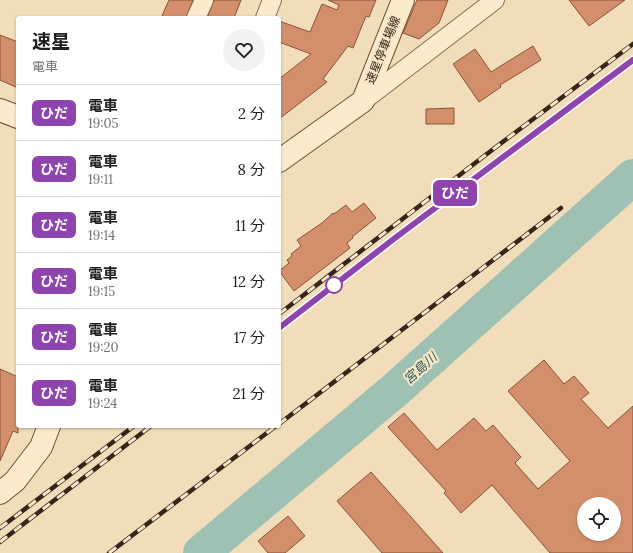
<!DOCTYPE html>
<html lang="ja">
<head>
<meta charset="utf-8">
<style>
  :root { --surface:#fff; --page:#f2f2f2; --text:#202124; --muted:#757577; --line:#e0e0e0 }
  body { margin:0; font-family:Lora,"Noto Sans JP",serif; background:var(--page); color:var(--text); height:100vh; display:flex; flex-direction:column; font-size:15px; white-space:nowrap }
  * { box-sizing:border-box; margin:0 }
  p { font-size:13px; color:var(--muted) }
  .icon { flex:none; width:22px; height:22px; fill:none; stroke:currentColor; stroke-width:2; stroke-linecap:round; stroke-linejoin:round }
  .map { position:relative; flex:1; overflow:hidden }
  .drawer { position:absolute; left:16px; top:16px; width:265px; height:412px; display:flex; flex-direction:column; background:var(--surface); border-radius:4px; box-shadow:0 1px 3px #0004 }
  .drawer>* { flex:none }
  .badge { padding:0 8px; border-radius:6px; font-size:14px; line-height:26px }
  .controls { position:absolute; left:577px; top:497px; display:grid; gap:8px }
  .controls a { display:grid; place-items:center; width:44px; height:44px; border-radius:50%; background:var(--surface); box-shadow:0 1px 3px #0004; font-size:20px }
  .map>.badge { position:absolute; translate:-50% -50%; box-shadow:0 0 0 2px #fff }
  .round { display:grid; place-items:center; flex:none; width:42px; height:42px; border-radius:21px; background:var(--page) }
  .head { display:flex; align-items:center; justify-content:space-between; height:68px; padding:0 16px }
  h1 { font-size:19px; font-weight:700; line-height:30px }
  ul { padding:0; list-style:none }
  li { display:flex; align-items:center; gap:12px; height:56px; padding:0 16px; border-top:1px solid var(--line) }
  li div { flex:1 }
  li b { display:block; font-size:15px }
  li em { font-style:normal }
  li .badge { min-width:44px; font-weight:700; text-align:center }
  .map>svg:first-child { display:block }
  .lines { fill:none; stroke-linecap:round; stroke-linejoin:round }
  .river { stroke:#9ec1b4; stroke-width:36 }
  .building { fill:#d38f6b; stroke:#8a5237; fill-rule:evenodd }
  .street-casing { stroke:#886c53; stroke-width:20 }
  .secondary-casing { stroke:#6a4d36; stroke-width:24 }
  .street { stroke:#fceacc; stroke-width:18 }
  .secondary { stroke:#fceacc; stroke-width:22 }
  .rail-casing { stroke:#362519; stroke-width:4.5 }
  .rail { stroke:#f8e7c9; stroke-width:3; stroke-dasharray:9; stroke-linecap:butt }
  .line-casing { stroke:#fff; stroke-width:9 }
  .line { stroke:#8e44ad; stroke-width:6 }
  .stop-dot { fill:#fff; stroke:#8e44ad; stroke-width:2 }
  .labels { text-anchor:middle; stroke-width:4; stroke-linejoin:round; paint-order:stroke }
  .street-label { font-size:12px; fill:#362519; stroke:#f8e7c9 }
  .water-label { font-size:13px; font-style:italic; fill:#275751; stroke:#f8e7c9 }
</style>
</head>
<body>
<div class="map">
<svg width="633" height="553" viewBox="0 0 633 553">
  <rect width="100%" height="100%" fill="#f1ddb9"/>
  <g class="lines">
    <path class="river" d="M 201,553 L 395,390 L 633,177"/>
  </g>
  <path class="building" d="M 169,0 L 193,0 L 186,18 L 161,18 Z
    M 214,0 L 241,0 L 234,18 L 207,18 Z
    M 328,0 L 376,0 L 369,17 L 366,16 L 353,48 L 348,46 L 323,79 L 327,82 L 279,119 L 279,79 L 311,54 L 279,42 L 279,21 L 310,32 L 322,4 L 337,10 L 339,5 Z
    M 417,0 L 448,0 L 439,23 L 419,39 L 403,33 Z
    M 569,0 L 625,0 L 589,26 Z
    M 0,35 L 18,42 L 18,88 L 0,80 Z
    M 533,46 L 541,60 L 500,85 L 501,87 L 479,102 L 453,64 L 475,49 L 491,72 Z
    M 454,108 L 454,124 L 426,124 L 426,109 Z
    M 364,203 L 376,218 L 352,237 L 353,238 L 347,243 L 350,248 L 294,291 L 279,271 L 289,263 L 287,260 L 292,256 L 291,254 L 301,246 L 297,240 L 322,223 L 333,213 L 334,214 L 346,205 L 352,212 Z
    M 544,360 L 564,384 L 574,376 L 589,393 L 581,399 L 608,428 L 633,406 L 633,553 L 550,553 L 492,485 L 461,513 L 444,493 L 446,491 L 388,427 L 404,413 L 437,450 L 474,418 L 486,431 L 493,425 L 521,457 L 515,463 L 538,489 L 570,461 L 508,391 ZM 584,504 L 614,504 L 614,534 L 584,534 Z
    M 0,369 L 18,377 L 18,433 L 13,431 L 0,461 Z
    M 371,472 L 443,553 L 382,553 L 337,501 Z
    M 288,516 L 305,536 L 285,553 L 268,553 L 258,541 Z"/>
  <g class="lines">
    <g class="street-casing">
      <path id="street" d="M 196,18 L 204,0
        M 265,18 L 272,0
        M 363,101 L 495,0"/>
    </g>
    <g class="secondary-casing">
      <path id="secondary" d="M 0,110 L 18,117
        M 279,161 L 363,101 L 403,0
        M 0,493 L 15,481 L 41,447 L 49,426"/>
    </g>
    <use href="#street" class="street"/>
    <use href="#secondary" class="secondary"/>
    <g class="rail-casing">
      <path id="rail" d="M 279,314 L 496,147 L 633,44
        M 279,328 L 395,238 L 633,60
        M 279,424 L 561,208
        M 0,528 L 134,426
        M 0,542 L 151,426
        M 109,553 L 276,426"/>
    </g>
    <use href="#rail" class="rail"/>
  </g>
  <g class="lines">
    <g class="line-casing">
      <path id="line" d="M 279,328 L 395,238 L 633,60"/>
    </g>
    <use href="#line" class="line"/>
  </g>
  <circle class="stop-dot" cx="334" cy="285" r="8"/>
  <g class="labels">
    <g class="street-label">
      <text transform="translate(383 50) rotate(-68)" y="4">速星停車場線</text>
    </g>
    <g class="water-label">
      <text transform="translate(420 368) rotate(-42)" y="5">宮島川</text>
    </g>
  </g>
</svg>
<div class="controls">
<a><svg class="icon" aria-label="locate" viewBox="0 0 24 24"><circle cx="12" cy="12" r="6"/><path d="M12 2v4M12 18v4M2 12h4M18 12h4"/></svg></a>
</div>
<b class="badge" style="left:455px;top:193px;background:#8e44ad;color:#fff">ひだ</b>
<section class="drawer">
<div class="head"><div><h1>速星</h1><p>電車</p></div><a class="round"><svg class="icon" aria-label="heart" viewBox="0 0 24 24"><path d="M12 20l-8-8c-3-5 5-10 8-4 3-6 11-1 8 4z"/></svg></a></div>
<ul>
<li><span class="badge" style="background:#8e44ad;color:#fff">ひだ</span><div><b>電車</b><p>19:05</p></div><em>2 分</em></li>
<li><span class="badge" style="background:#8e44ad;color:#fff">ひだ</span><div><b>電車</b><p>19:11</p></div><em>8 分</em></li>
<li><span class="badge" style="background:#8e44ad;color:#fff">ひだ</span><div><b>電車</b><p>19:14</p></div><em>11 分</em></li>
<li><span class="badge" style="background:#8e44ad;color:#fff">ひだ</span><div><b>電車</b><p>19:15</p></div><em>12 分</em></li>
<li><span class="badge" style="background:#8e44ad;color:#fff">ひだ</span><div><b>電車</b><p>19:20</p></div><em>17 分</em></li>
<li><span class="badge" style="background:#8e44ad;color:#fff">ひだ</span><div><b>電車</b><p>19:24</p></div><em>21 分</em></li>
</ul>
</section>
</div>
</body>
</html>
